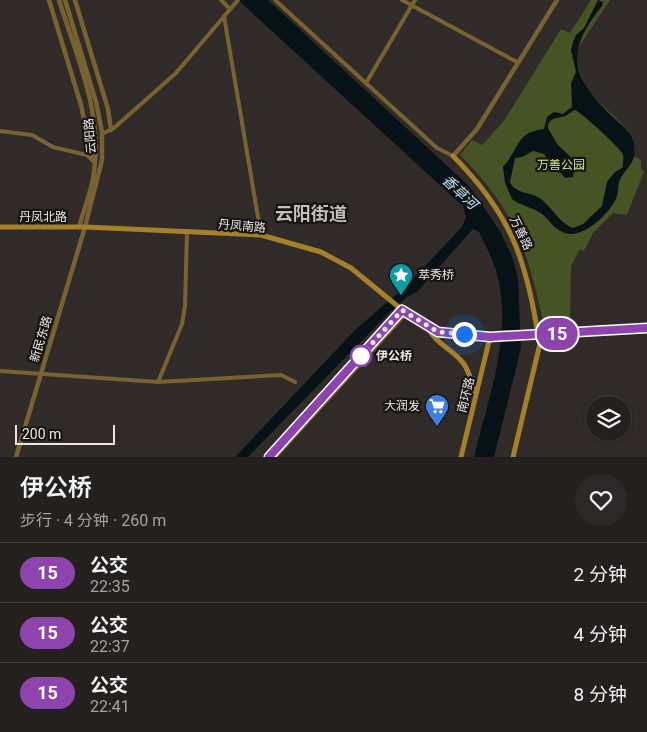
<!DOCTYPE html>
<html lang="zh">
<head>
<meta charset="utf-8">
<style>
  :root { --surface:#24201e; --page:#2c2827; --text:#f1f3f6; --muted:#a3a3a4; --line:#413e3c }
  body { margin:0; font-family:Roboto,"Noto Sans SC",sans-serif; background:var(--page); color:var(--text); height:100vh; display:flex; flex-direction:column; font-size:19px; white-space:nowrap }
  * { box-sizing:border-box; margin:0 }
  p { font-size:16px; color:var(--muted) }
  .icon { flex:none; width:28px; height:28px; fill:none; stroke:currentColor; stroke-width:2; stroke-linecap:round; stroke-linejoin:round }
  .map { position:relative; height:457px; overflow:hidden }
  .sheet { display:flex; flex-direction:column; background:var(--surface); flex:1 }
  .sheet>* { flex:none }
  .badge { padding:0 10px; border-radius:16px; font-size:18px; line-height:32px }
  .fabs { position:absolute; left:586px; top:396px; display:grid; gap:10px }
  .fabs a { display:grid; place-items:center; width:45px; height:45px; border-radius:50%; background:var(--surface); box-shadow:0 1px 4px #0004,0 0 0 1px var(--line); font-size:25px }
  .scale { position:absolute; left:15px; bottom:12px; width:100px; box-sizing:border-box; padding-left:5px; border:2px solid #ebe7e5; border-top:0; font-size:14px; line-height:18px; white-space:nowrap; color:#ebe7e5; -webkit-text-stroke:4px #161412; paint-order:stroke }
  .you { position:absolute; width:25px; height:25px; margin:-12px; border:4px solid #fff; border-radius:50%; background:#1a73e8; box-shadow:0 0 0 8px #1a73e833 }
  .map>.badge { position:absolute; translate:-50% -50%; box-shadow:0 0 0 2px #fff }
  .round { display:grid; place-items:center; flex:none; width:52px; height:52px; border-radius:26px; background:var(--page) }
  .summary { display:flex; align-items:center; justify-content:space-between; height:85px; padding:0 20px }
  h1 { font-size:24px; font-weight:600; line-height:38px }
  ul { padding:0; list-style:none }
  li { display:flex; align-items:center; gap:15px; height:60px; padding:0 20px; border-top:1px solid var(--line) }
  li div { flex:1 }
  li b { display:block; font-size:19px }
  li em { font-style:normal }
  li .badge { min-width:55px; font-weight:700; text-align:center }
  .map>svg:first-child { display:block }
  .green { fill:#465324 }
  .water { fill:#071217; fill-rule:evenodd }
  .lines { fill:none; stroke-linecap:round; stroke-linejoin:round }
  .minor { stroke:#796232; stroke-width:4 }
  .tertiary { stroke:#796232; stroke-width:4.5 }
  .secondary { stroke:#a5802b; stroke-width:5 }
  .line-casing { stroke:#fff; stroke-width:11 }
  .line { stroke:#8e44ad; stroke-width:8 }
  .walk { stroke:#ebe7e5; stroke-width:5; stroke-dasharray:0 9 }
  .stop-dot { fill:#fff; stroke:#8e44ad; stroke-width:2.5 }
  .labels { text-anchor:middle; stroke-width:4.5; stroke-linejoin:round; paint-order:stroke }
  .street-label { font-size:12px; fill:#ebe7e5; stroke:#161412 }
  .park-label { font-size:12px; fill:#cbe984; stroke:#161412 }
  .poi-label { font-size:12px; fill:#ebe7e5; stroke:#161412; text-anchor:start }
  .stop-label { font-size:12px; font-weight:bold; fill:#ebe7e5; stroke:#161412; text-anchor:start }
  .water-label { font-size:14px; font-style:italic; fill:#b9e5f8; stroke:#161412 }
  .district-label { font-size:18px; font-weight:bold; fill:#c5bfbb; stroke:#161412 }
</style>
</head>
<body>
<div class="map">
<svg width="647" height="457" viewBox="0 0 647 457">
  <rect width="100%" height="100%" fill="#302b28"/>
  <path class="green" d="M 591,0 L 610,0 L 576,51 L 579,69 L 587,90 L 628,130 L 633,139 L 634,156 L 641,160 L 641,169 L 644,171 L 627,215 L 613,213 L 593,233 L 584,251 L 580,249 L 571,266 L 570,325 L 549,328 L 544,325 C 527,250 516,211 460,155 L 472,140 L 482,145 L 504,121 L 561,29 L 570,33 Z"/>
  <path class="water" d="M 238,0 L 268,0 L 470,187 L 500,231 L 512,256 L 518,278 L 521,348 L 494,457 L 474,457 C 488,398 513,335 497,274 C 493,259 485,245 479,232 L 473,229 L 418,291 L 407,297 L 390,312 L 248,457 L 235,457 L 355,330 L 407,285 L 462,227 L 466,217 L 463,206 L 455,199 Z
    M 598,0 L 603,2 L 602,6 C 563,54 572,78 615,119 C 623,127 633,132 634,145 C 637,165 625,167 619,182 C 618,186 618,192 617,196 C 612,212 582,240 565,233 C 553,229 551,221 542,214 C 532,207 519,205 512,199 L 505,183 L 503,167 C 520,148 516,132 544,129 L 547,117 L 554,112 L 563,114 L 572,107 L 571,83 L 576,72 L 571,50 L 573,42 L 576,35 L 584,28 ZM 575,110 C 583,114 619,147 622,153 C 625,157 622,163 623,167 L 615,172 L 607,182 L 602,206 L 583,224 L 573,228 C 559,223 553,208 541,199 C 532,192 515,194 510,182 L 515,158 L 522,157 L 533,151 L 544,154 L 557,172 L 561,173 L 565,178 L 573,177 L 575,161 L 557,144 L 548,128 C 548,116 560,119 567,115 C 570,113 572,111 575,110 Z"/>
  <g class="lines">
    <path class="minor" d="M 221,0 L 230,9
      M 275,0 L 437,148 L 453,156
      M 402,0 L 517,62
      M 224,16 L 261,235
      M 366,83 L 415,0
      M 0,131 L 32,135 L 53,147 L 87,155 L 95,163
      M 102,134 L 114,128 L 176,73 L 238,0
      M 0,371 L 158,382 L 182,324 L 185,306 L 187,232
      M 158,382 L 281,375 L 295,382"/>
    <path class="tertiary" d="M 49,0 L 81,105 L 90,149 L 95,162
      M 59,0 C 76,55 103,113 94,172 C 92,190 84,209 79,227
      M 75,0 L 108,109 L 111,130
      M 87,155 L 94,126
      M 453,156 L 477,129 L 557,0
      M 16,457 L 85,227 L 102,160 L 102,132 L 96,102 L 65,0
      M 269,457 L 402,309
      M 275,457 L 406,313"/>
    <path class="secondary" d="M 453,156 C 509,212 526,257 538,335
      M 0,227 L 85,227 L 261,235 L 321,252 L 351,268 L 406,313 L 438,332 L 498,337 L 647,328
      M 428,328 C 436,344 454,350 464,364 C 470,373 472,384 475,394
      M 461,457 L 490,337
      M 513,457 L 542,335"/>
  </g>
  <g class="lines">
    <g class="line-casing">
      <path id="line" d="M 269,457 L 402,310 L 438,332 L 490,337 L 647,328"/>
    </g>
    <use href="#line" class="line"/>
    <path class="walk" d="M 361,356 L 402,310 L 438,332 L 464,334"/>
  </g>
  <defs>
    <g id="sight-pin" transform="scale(1.25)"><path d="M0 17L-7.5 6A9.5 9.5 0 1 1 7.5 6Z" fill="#0f9aa8" stroke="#161412"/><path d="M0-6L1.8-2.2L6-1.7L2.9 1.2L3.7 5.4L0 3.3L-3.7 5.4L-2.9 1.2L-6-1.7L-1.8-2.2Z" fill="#fff"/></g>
    <g id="supermarket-pin" transform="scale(1.25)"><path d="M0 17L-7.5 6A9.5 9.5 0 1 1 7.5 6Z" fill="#3f7fe0" stroke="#161412"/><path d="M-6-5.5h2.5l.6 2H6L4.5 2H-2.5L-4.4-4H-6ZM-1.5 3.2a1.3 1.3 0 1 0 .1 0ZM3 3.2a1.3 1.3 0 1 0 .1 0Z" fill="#fff"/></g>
  </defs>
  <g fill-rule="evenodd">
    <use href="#sight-pin" x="401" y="275"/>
    <use href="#supermarket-pin" x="437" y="406"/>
  </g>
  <circle class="stop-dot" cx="361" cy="356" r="10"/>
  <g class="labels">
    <g class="street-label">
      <text transform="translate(90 136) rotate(-95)" y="4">云阳路</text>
      <text x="43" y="221">丹凤北路</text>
      <text transform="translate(242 226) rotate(5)" y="4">丹凤南路</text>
      <text transform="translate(521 233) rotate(64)" y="4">万善路</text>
      <text transform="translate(41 339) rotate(-73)" y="4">新民东路</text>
      <text transform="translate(466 395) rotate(-76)" y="4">南环路</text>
    </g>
    <g class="park-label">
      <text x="561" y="169">万善公园</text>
    </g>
    <g class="poi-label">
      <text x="418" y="279">萃秀桥</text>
      <text x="420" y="410" text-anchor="end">大润发</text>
    </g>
    <g class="stop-label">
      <text x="376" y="360">伊公桥</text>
    </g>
    <g class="water-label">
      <text transform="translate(460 192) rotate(43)" y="5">香草河</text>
    </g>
    <g class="district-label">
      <text x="311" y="220">云阳街道</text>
    </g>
  </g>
</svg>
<div class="fabs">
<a><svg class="icon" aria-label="layers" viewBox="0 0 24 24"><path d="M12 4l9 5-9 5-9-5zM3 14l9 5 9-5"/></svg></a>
</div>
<div class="scale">200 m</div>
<div class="you" style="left:464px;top:334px"></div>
<b class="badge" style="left:557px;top:334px;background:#8e44ad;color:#fff">15</b>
</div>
<section class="sheet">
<div class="summary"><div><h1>伊公桥</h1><p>步行 · 4 分钟 · 260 m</p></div><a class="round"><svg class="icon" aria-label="heart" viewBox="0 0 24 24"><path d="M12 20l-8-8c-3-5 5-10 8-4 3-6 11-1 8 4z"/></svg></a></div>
<ul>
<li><span class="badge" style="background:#8e44ad;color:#fff">15</span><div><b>公交</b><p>22:35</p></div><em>2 分钟</em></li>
<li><span class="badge" style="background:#8e44ad;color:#fff">15</span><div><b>公交</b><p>22:37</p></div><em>4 分钟</em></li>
<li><span class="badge" style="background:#8e44ad;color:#fff">15</span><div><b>公交</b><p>22:41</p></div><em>8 分钟</em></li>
</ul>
</section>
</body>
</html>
